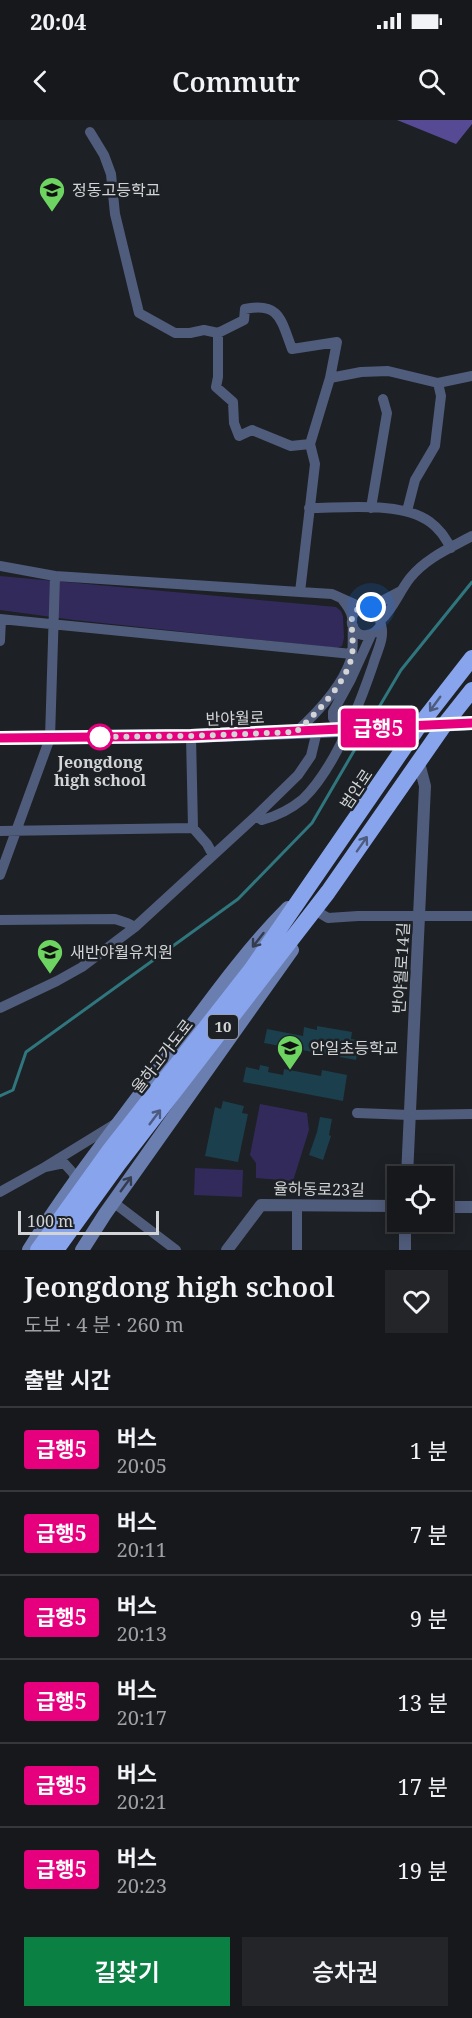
<!DOCTYPE html>
<html lang="ko">
<head>
<meta charset="utf-8">
<style>
  :root { --surface:#16181b; --page:#232528; --text:#f1f3f6; --muted:#9ea0a3; --line:#35373a; --accent:#0b8043 }
  body { margin:0; font-family:"Noto Serif","Noto Sans KR",serif; background:var(--page); color:var(--text); height:100vh; display:flex; flex-direction:column; font-size:22px; white-space:nowrap }
  * { box-sizing:border-box; margin:0 }
  p { font-size:20px; color:var(--muted) }
  .icon { flex:none; width:33px; height:33px; fill:none; stroke:currentColor; stroke-width:2; stroke-linecap:round; stroke-linejoin:round }
  .map { position:relative; height:1130px; overflow:hidden }
  .drawer { display:flex; flex-direction:column; background:var(--surface); flex:1 }
  .drawer>* { flex:none }
  .badge { padding:0 12px; border-radius:4px; font-size:21px; line-height:39px }
  .fabs { position:absolute; left:387px; top:1046px; display:grid; gap:12px }
  .fabs a { display:grid; place-items:center; width:66px; height:66px; border-radius:0px; background:var(--surface); box-shadow:0 3px 15px #0003,0 0 0 2px var(--line); font-size:30px }
  .scale { position:absolute; left:18px; bottom:15px; width:141px; box-sizing:border-box; padding-left:6px; border:3px solid #d2d4d6; border-top:0; font-size:16px; line-height:21px; white-space:nowrap; color:#d2d4d6; -webkit-text-stroke:4px #1d2024; paint-order:stroke }
  .you { position:absolute; width:30px; height:30px; margin:-15px; border:4px solid #fff; border-radius:50%; background:#1a73e8; box-shadow:0 0 0 9px #1a73e833 }
  .map>.badge { position:absolute; translate:-50% -50%; box-shadow:0 0 0 3px #fff }
  h2 { padding:0 24px; font-size:22px; line-height:54px }
  .round { display:grid; place-items:center; flex:none; width:63px; height:63px; border-radius:0px; background:var(--page) }
  .overview { display:flex; align-items:center; justify-content:space-between; height:102px; padding:0 24px }
  h1 { font-size:28px; font-weight:600; line-height:45px }
  .primary-button { display:flex; gap:12px; margin-top:auto; padding:12px 24px }
  .primary-button a { flex:1; height:69px; border-radius:0px; background:var(--accent); color:#fff; font-size:24px; font-weight:600; line-height:69px; text-align:center }
  .primary-button a+a { background:var(--page); color:var(--text) }
  ul { padding:0; list-style:none }
  li { display:flex; align-items:center; gap:18px; height:84px; padding:0 24px; border-top:2px solid var(--line) }
  li div { flex:1 }
  li b { display:block; font-size:22px }
  li em { font-style:normal }
  li .badge { min-width:66px; font-weight:700; text-align:center }
  .status { display:flex; justify-content:space-between; align-items:center; height:42px; padding:0 30px; background:var(--surface); direction:ltr }
  .status svg { height:16px; fill:currentColor }
  header { display:flex; justify-content:space-between; align-items:center; height:78px; padding:0 24px; background:var(--surface); font-size:27px; font-weight:600 }
  .map>svg:first-child { display:block }
  .green { fill:#322a5b }
  .forest { fill:#564a94 }
  .lines { fill:none; stroke-linecap:round; stroke-linejoin:round }
  .stream { stroke:#2f767e; stroke-width:3 }
  .building { fill:#1b3f4c }
  .minor { stroke:#505c7b; stroke-width:10 }
  .tertiary { stroke:#505c7b; stroke-width:12 }
  .secondary { stroke:#6a7eb0; stroke-width:14 }
  .trunk { stroke:#88a4ec; stroke-width:16 }
  .secondary-bridge { stroke:#6a7eb0; stroke-width:14 }
  .oneway { stroke:#4d5b7e }
  .oneway2 { stroke:#343c4e }
  .line-casing { stroke:#fff; stroke-width:14 }
  .line { stroke:#e6007e; stroke-width:9 }
  .walk { stroke:#d2d4d6; stroke-width:6; stroke-dasharray:0 10.8 }
  .stop-dot { fill:#fff; stroke:#e6007e; stroke-width:3 }
  .labels { text-anchor:middle; stroke-width:5; stroke-linejoin:round; paint-order:stroke }
  .shield { fill:#1d2024; stroke:#9c9ea1; stroke-width:1.5 }
  .shield-label { font-size:15px; font-weight:bold; fill:#d2d4d6 }
  .poi-label { font-size:16px; fill:#d2d4d6; stroke:#1d2024; text-anchor:start }
  .street-label { font-size:16px; fill:#d2d4d6; stroke:#1d2024 }
  .stop-label { font-size:16px; font-weight:bold; fill:#d2d4d6; stroke:#1d2024 }
</style>
</head>
<body>
<div class="status"><b>20:04</b><svg viewBox="0 0 49 12"><path d="M0 12V9h3v3zM5 12V6h3v6zM10 12V3h3v9zM15 12V0h3v12zM26 1h20v11H26zM47 4h2v5h-2z"/></svg></div>
<header><svg class="icon" aria-label="back" viewBox="0 0 24 24"><path d="M15 5l-7 7 7 7"/></svg>Commutr<svg class="icon" aria-label="search" viewBox="0 0 24 24"><circle cx="10" cy="10" r="6"/><path d="M15 15l6 6"/></svg></header>
<div class="map">
<svg width="472" height="1130" viewBox="0 0 472 1130">
  <rect width="100%" height="100%" fill="#1d2024"/>
  <path class="green" d="M 0,456 L 336,487 L 341,491 L 343,496 L 344,518 L 342,526 L 337,528 L 74,500 L 0,490 Z
    M 260,984 L 307,993 L 309,1010 L 293,1061 L 256,1058 L 256,1043 L 250,1035 Z
    M 195,1048 L 243,1050 L 242,1077 L 194,1075 Z"/>
  <path class="forest" d="M 397,0 L 472,0 L 472,4 L 456,24 Z"/>
  <g class="lines">
    <path class="stream" d="M 369,604 L 401,550 L 472,462
      M 0,976 L 13,970 L 26,932 L 238,779 L 312,703 L 365,612"/>
  </g>
  <path class="building" d="M 317,906 L 352,912 L 351,919 L 360,920 L 356,940 L 264,923 L 267,909 L 303,916 L 304,907 L 317,910 Z
    M 260,945 L 269,947 L 268,952 L 283,955 L 284,949 L 321,956 L 322,950 L 347,955 L 343,981 L 243,962 L 246,947 L 259,950 Z
    M 223,981 L 244,986 L 242,993 L 248,994 L 238,1042 L 205,1036 L 215,987 L 221,989 Z
    M 320,997 L 332,999 L 329,1015 L 331,1016 L 323,1040 L 309,1035 L 317,1012 Z
    M 351,1064 L 361,1064 L 358,1077 L 348,1077 Z"/>
  <g class="lines">
    <path class="minor" d="M 90,12 L 104,35 L 111,54 L 115,94 L 139,193 L 175,213 L 190,213 L 204,210 L 218,213 L 244,200 L 245,189 C 280,182 281,200 292,229 L 337,222 L 330,258 L 310,324 L 315,344 L 300,472 L 332,474 L 361,487
      M 218,213 L 218,257 L 216,267 L 233,282 L 234,303 L 239,316 L 252,310 L 291,326 L 310,324
      M 330,258 L 361,252 L 388,251 L 438,263
      M 309,388 C 344,388 402,381 430,402 C 440,409 445,418 451,428
      M 371,388 L 387,293 L 383,279
      M 407,391 L 415,360 L 435,326 L 441,276 L 438,263 L 472,256
      M 0,446 L 55,456 L 50,618 L 0,755
      M 55,456 L 300,472
      M 342,479 C 346,484 351,490 352,497 C 353,504 350,500 353,507 C 359,520 375,516 381,505 L 378,492 C 369,483 357,485 352,497
      M 366,486 L 382,481 L 401,471
      M 0,499 L 352,534
      M 381,500 C 394,488 399,472 410,458 C 426,438 450,428 472,416
      M 0,521 L 1,499
      M 342,610 L 333,598 L 333,592 L 351,559 L 371,515
      M 296,612 C 317,593 342,567 351,539 C 354,529 352,516 353,506
      M 191,616 L 193,708 L 207,724 L 213,735
      M 256,696 L 262,700 C 277,696 291,689 303,679 C 335,648 359,586 373,545 C 377,531 385,518 381,505
      M 0,711 L 193,708
      M 318,792 L 328,798 L 358,796 L 472,796
      M 0,800 L 115,799 L 127,803 L 135,807
      M 0,888 L 57,861 L 82,847 L 135,807 L 256,696 L 298,655 L 311,636 L 317,611
      M 357,993 L 410,995 L 472,994
      M 76,1059 L 73,1053 L 64,1043 L 45,1047 L 115,1004
      M 0,1072 L 45,1047
      M 113,1082 L 176,1130
      M 297,1085 L 297,1130"/>
    <path class="tertiary" d="M 407,1056 L 425,666 L 419,643
      M 442,1087 L 472,1087
      M 227,1130 L 261,1085 L 398,1086
      M 405,1130 L 405,1101"/>
    <path class="secondary" d="M 419,606 L 472,603
      M 0,618 L 191,616 L 317,611
      M 29,1130 C 69,1065 117,1006 162,945 C 203,891 241,835 288,788
      M 82,1130 L 105,1094 L 292,830"/>
    <path class="trunk" d="M 38,1130 L 110,1030 L 251,850 L 419,606 L 472,538
      M 56,1130 L 119,1043 L 328,772 L 445,604 L 472,570"/>
    <path class="secondary-bridge" d="M 317,611 L 419,606"/>
  </g>
  <defs><path id="oneway-shaft" d="M-6 0H5M1.5-3L5.5 0L1.5 3" fill="none" stroke-width="1.6" stroke-linecap="round" stroke-linejoin="round" transform="scale(1.5)"/></defs>
  <g class="oneway">
    <use href="#oneway-shaft" transform="translate(435 584) rotate(126)"/>
    <use href="#oneway-shaft" transform="translate(362 724) rotate(-55)"/>
    <use href="#oneway-shaft" transform="translate(155 997) rotate(-53)"/>
  </g>
  <g class="oneway2">
    <use href="#oneway-shaft" transform="translate(258 820) rotate(128)"/>
    <use href="#oneway-shaft" transform="translate(126 1064) rotate(-54)"/>
  </g>
  <g class="lines">
    <g class="line-casing">
      <path id="line" d="M 0,618 L 191,616 L 472,603"/>
    </g>
    <use href="#line" class="line"/>
    <path class="walk" d="M 100,617 L 97,617 L 191,616 L 296,612 C 315,595 348,561 352,535 C 354,523 351,510 352,497 C 356,489 361,485 371,487"/>
  </g>
  <defs>
    <g id="school-pin" transform="scale(1.35)"><path d="M0 17L-7.5 6A9.5 9.5 0 1 1 7.5 6Z" fill="#6dd361" stroke="#1d2024"/><path d="M0-5L7-2L0 1L-7-2ZM-4 1L0 2.5L4 1V4Q0 6-4 4Z" fill="#111"/></g>
  </defs>
  <g fill-rule="evenodd">
    <use href="#school-pin" x="52" y="70"/>
    <use href="#school-pin" x="50" y="832"/>
    <use href="#school-pin" x="290" y="928"/>
  </g>
  <circle class="stop-dot" cx="100" cy="617" r="12"/>
  <g class="labels">
    <rect class="shield" x="208" y="895" width="30" height="24" rx="4.5"/>
    <g class="shield-label">
      <text x="223" y="912">10</text>
    </g>
    <g class="poi-label">
      <text x="72" y="76">정동고등학교</text>
      <text x="70" y="838">새반야월유치원</text>
      <text x="310" y="934">안일초등학교</text>
    </g>
    <g class="street-label">
      <text transform="translate(235 598) rotate(-2)" y="6">반야월로</text>
      <text transform="translate(356 669) rotate(-56)" y="6">범안로</text>
      <text transform="translate(401 848) rotate(-87)" y="6">반야월로14길</text>
      <text transform="translate(162 936) rotate(-52)" y="6">율하고가도로</text>
      <text transform="translate(319 1069) rotate(1)" y="6">율하동로23길</text>
    </g>
    <g class="stop-label">
      <text x="100" y="648">Jeongdong<tspan x="100" dy="18">high school</tspan></text>
    </g>
  </g>
</svg>
<div class="fabs">
<a><svg class="icon" aria-label="locate" viewBox="0 0 24 24"><circle cx="12" cy="12" r="6"/><path d="M12 2v4M12 18v4M2 12h4M18 12h4"/></svg></a>
</div>
<div class="scale">100 m</div>
<div class="you" style="left:371px;top:487px"></div>
<b class="badge" style="left:378px;top:608px;background:#e6007e;color:#fff">급행5</b>
</div>
<section class="drawer">
<div class="overview"><div><h1>Jeongdong high school</h1><p>도보 · 4 분 · 260 m</p></div><a class="round"><svg class="icon" aria-label="heart" viewBox="0 0 24 24"><path d="M12 20l-8-8c-3-5 5-10 8-4 3-6 11-1 8 4z"/></svg></a></div>
<h2>출발 시간</h2>
<ul>
<li><span class="badge" style="background:#e6007e;color:#fff">급행5</span><div><b>버스</b><p>20:05</p></div><em>1 분</em></li>
<li><span class="badge" style="background:#e6007e;color:#fff">급행5</span><div><b>버스</b><p>20:11</p></div><em>7 분</em></li>
<li><span class="badge" style="background:#e6007e;color:#fff">급행5</span><div><b>버스</b><p>20:13</p></div><em>9 분</em></li>
<li><span class="badge" style="background:#e6007e;color:#fff">급행5</span><div><b>버스</b><p>20:17</p></div><em>13 분</em></li>
<li><span class="badge" style="background:#e6007e;color:#fff">급행5</span><div><b>버스</b><p>20:21</p></div><em>17 분</em></li>
<li><span class="badge" style="background:#e6007e;color:#fff">급행5</span><div><b>버스</b><p>20:23</p></div><em>19 분</em></li>
</ul>
<div class="primary-button"><a>길찾기</a><a>승차권</a></div>
</section>
</body>
</html>
